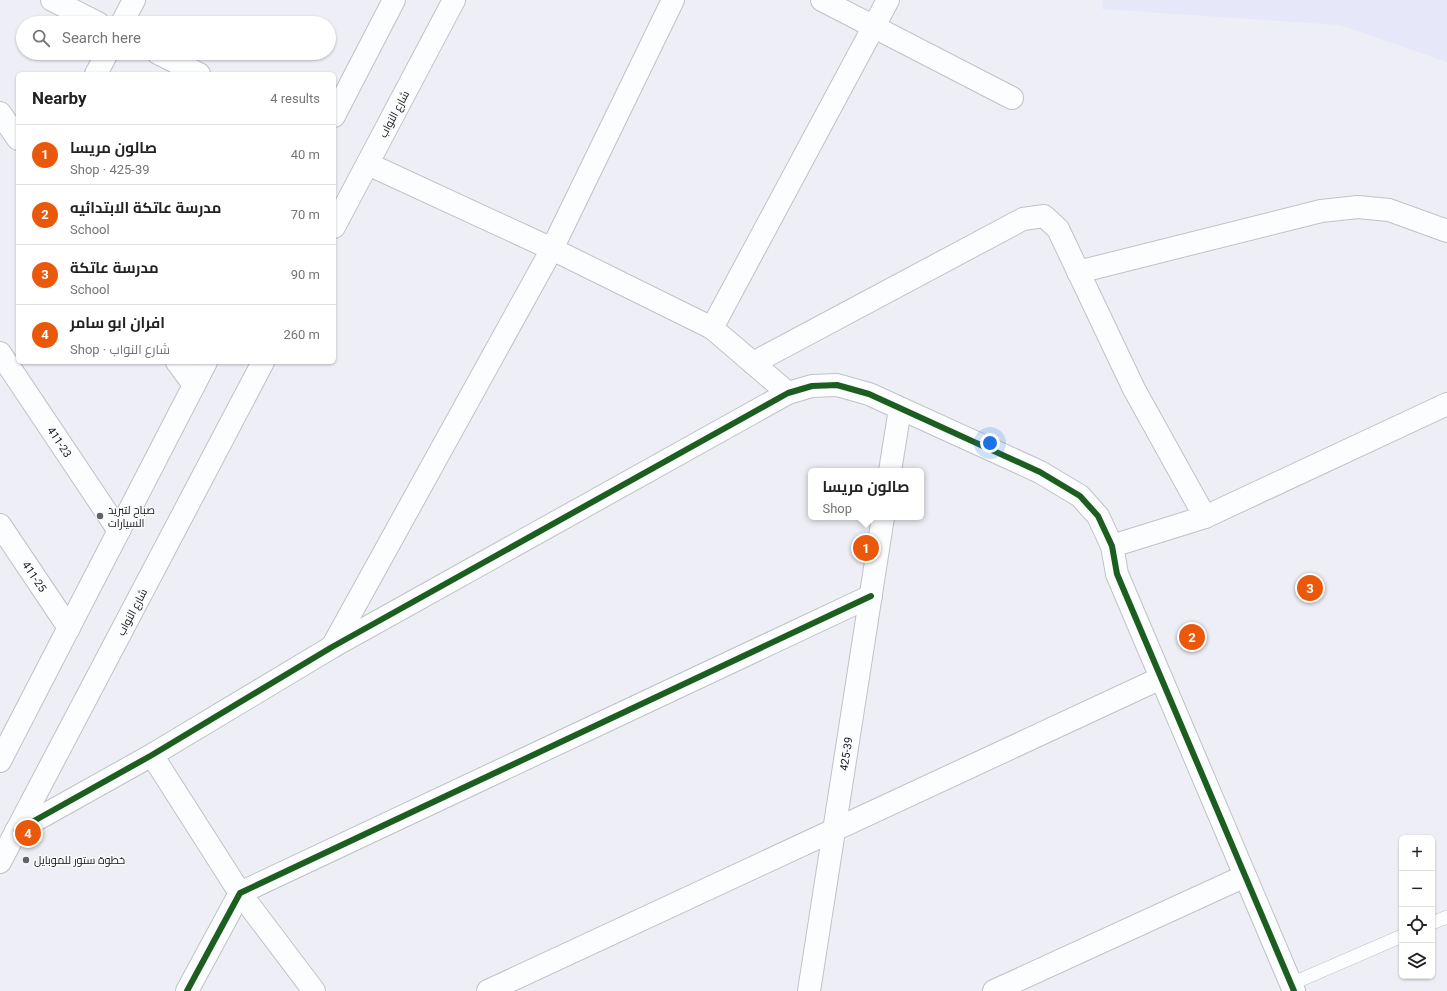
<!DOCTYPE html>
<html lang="en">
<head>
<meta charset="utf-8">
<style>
  :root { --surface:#fff; --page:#f2f2f2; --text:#222; --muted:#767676; --line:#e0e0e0; --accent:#ea580c }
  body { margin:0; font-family:Roboto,Cairo,sans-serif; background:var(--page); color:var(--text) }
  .controls { position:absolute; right:12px; bottom:12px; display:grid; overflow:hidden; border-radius:6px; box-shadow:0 1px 3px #0004 }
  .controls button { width:36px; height:36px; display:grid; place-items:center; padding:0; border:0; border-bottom:1px solid var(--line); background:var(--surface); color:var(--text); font:20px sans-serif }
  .you { position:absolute; left:990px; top:443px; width:14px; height:14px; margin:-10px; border:3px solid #fff; border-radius:50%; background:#1a73e8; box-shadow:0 0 0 6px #1a73e833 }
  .badge { display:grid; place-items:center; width:26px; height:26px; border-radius:50%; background:var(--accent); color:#fff; font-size:13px; font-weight:700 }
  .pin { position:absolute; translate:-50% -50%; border:2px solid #fff; box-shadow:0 1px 4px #0006 }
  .popup { position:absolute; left:808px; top:468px; width:116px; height:52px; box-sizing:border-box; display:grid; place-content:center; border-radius:6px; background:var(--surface); filter:drop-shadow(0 1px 3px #0005); font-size:13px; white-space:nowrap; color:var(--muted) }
  .popup b { font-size:15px; color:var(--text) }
  .popup::after { content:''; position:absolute; left:50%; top:100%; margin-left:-8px; border:8px solid transparent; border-top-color:var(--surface) }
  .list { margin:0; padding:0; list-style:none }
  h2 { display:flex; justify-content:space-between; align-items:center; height:52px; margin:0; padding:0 16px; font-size:17px }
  h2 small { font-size:13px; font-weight:400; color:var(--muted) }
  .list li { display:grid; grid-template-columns:26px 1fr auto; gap:12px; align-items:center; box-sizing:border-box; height:60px; padding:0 16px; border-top:1px solid var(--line) }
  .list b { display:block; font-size:15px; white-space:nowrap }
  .list p { margin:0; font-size:13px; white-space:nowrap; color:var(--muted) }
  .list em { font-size:13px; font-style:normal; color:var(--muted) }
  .icon { flex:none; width:22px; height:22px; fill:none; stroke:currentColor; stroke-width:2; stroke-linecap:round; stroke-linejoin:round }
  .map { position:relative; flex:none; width:1447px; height:991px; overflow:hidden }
  .search { position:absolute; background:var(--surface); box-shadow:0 1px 3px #0004; left:16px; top:16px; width:320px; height:44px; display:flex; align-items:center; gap:10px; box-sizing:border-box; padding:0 14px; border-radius:22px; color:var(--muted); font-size:15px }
  .panel { position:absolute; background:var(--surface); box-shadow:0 1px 3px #0004; left:16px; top:72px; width:320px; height:292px; border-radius:6px }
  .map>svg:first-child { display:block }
</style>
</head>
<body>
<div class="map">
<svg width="1447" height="991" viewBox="0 0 1447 991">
  <rect width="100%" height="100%" fill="#eeeff6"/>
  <path fill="#e6e7f8" d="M1102,0h345v62l-107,-37 -238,-16z"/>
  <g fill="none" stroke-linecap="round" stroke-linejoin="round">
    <g stroke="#c0c0ca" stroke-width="14">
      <g id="service">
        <path d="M1432,923l15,-6"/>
        <path d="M1291,984l111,-48"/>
      </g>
    </g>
    <g stroke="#c0c0ca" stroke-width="24">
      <g id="minor">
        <path d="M52,0l46,23"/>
        <path d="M822,0l190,98"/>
        <path d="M122,23l12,-23"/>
        <path d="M158,53l41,21"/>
        <path d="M96,74l11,-21"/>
        <path d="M0,113l18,26"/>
        <path d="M368,164l184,85 160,79 76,65"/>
        <path d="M1078,272l243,-61 37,-4 31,3 58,21"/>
        <path d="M712,328l176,-328"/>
        <path id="s1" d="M0,353l119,178"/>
        <path d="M177,362l17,23"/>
        <path d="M753,363l270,-144 21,-3 14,13 76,160 71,128"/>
        <path d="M890,471l10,-62"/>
        <path id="s2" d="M0,525l69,103"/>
        <path d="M1112,546l93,-29 242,-113"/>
        <path d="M332,647l220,-398 121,-249"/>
        <path d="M152,755l88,138 74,98"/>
        <path d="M16,831l136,-76 180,-108 456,-254 24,-7 25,-1 32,9 171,78 40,24 18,20 14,30 5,28 177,417"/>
        <path d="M187,991l53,-98 631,-297"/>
        <path d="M488,991l673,-313"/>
        <path id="s3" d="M809,991l74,-474"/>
        <path d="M994,991l251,-115"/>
      </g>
    </g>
    <g stroke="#c0c0ca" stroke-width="24">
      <g id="tertiary">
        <path d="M334,116l60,-116"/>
        <path d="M334,227l120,-227"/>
        <path d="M0,761l206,-399"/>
        <path d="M0,862l263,-500"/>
      </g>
    </g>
    <use href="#service" stroke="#fcfdfe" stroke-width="13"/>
    <use href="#minor" stroke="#fcfdfe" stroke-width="22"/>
    <use href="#tertiary" stroke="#fcfdfe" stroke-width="22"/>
    <g stroke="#fafafa" stroke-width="8">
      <g id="cycleway">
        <path d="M16,831l136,-76 180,-108 456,-254 24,-7 25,-1 32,9 171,78 40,24 18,20 14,30 5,28 177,417"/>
        <path d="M187,991l53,-98 631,-297"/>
      </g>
    </g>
    <use href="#cycleway" stroke="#1b5e20" stroke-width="6"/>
  </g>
  <g fill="#61616c" stroke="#fafafa" stroke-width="1.5">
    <circle cx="100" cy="516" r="4"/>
    <circle cx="26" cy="860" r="4"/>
  </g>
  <g text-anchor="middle" stroke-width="3" stroke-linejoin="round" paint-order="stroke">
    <g font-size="11" fill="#151522" stroke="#fafafa">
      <text transform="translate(394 114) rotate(-62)" y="4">شارع النواب</text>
      <text dy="4" stroke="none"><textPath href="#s1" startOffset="107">411-23</textPath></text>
      <text dy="4" stroke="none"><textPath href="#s2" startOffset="62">411-25</textPath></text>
      <text transform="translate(132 612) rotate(-62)" y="4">شارع النواب</text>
      <text dy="4" stroke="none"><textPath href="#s3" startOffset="240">425-39</textPath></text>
    </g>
    <g font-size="11" fill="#151522" stroke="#fafafa" text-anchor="start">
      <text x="108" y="514">صباح لتبريد<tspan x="108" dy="13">السيارات</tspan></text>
      <text x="34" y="864">خطوة ستور للموبايل</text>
    </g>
  </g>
</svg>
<div class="controls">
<button>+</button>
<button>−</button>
<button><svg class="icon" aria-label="locate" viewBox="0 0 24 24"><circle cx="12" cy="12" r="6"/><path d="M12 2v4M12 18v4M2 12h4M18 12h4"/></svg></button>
<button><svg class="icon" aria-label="layers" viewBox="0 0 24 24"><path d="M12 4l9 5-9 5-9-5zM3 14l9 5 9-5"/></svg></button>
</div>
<div class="you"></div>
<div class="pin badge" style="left:866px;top:548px">1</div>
<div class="popup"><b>صالون مريسا</b>Shop</div>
<div class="pin badge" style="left:1192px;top:637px">2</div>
<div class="pin badge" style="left:1310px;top:588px">3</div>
<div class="pin badge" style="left:28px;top:833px">4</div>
<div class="search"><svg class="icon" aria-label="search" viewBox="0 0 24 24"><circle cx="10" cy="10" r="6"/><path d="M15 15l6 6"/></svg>Search here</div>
<section class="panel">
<h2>Nearby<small>4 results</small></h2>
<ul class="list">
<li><span class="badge">1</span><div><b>صالون مريسا</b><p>Shop · 425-39</p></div><em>40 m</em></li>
<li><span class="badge">2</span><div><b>مدرسة عاتكة الابتدائيه</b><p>School</p></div><em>70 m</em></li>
<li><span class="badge">3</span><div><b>مدرسة عاتكة</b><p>School</p></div><em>90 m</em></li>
<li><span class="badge">4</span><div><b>افران ابو سامر</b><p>Shop · شارع النواب</p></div><em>260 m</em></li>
</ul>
</section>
</div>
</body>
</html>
